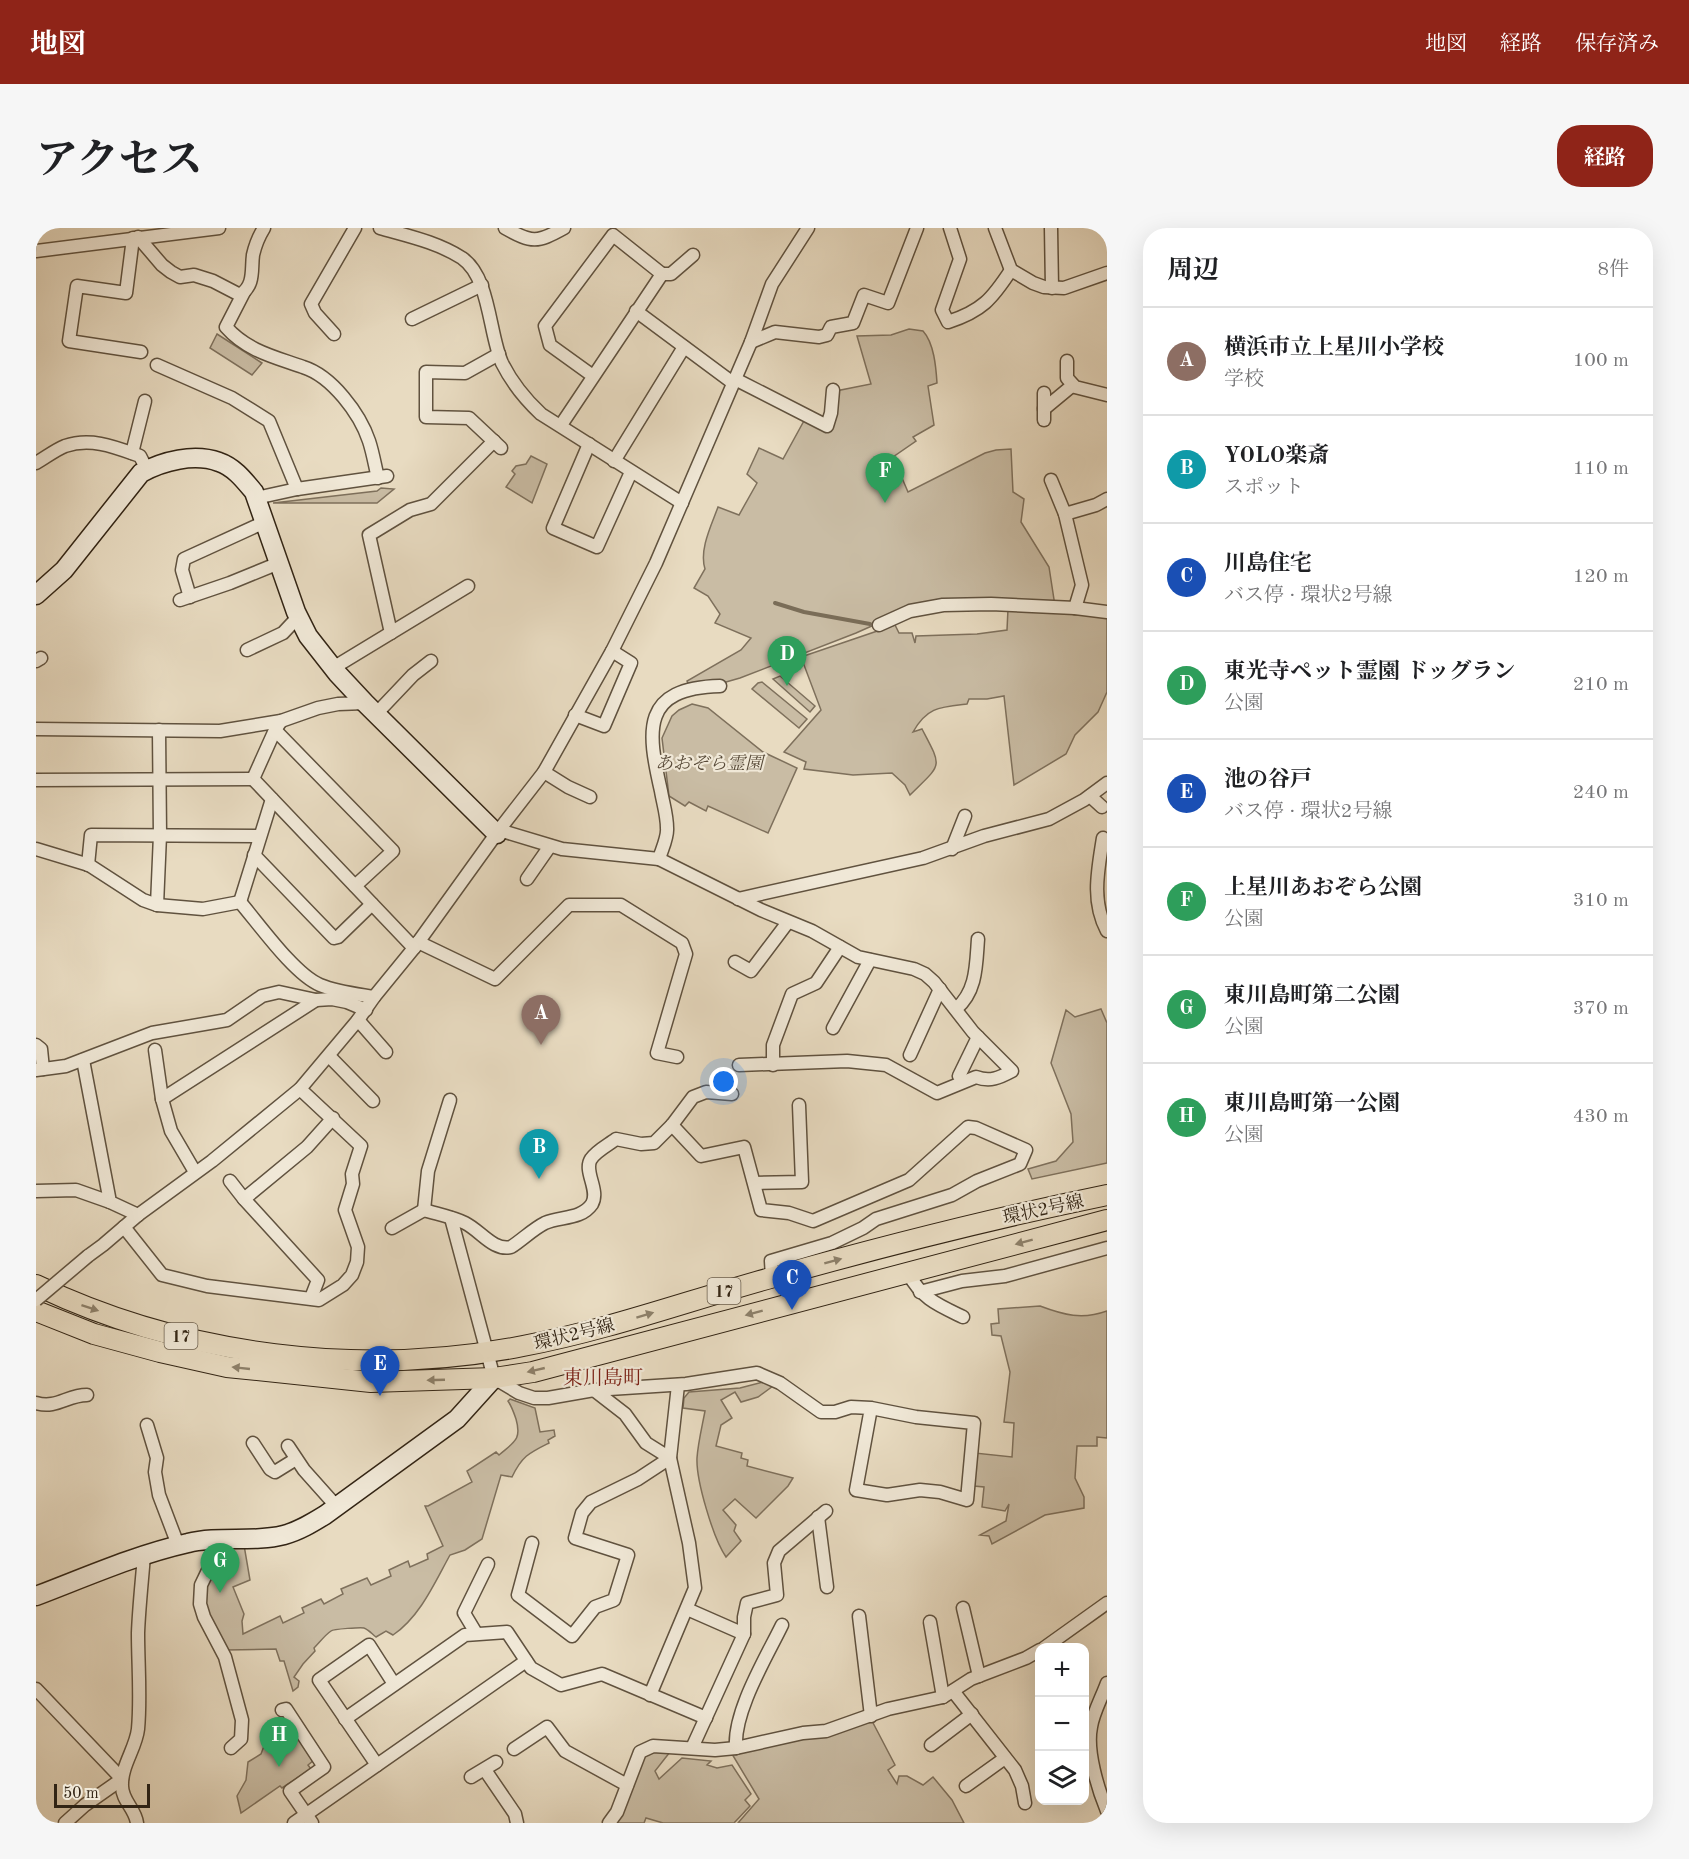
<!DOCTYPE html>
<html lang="ja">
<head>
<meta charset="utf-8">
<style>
  :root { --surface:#fff; --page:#f6f6f6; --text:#202124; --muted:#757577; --line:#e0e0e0; --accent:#8f2418 }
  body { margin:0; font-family:"Old Standard TT","Noto Serif JP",serif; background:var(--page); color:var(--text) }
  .controls { position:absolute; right:18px; bottom:18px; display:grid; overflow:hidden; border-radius:12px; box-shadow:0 6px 24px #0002 }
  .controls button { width:54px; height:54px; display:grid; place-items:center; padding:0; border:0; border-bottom:2px solid var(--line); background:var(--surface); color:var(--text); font:30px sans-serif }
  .scale { position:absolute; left:18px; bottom:15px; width:96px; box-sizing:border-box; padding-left:6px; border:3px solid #322414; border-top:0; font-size:16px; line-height:21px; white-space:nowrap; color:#322414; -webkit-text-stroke:4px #f0e8d7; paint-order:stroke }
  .you { position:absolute; left:688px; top:854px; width:21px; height:21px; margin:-15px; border:4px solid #fff; border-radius:50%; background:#1a73e8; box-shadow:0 0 0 9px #1a73e833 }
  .badge { display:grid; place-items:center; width:39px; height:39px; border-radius:50%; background:var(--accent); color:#fff; font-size:20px; font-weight:700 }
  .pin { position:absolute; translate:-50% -50px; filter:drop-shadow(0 2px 3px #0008) }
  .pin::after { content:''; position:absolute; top:32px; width:21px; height:18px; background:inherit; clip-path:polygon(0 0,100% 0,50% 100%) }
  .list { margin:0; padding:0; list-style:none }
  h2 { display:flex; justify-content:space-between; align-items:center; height:78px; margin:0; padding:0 24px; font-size:26px }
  h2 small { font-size:20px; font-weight:400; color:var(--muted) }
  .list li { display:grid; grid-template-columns:39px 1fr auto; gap:18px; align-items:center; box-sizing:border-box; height:108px; padding:0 24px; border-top:2px solid var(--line) }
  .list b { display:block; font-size:22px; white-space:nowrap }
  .list p { margin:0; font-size:20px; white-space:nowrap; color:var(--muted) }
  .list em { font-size:20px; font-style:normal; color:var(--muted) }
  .icon { flex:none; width:33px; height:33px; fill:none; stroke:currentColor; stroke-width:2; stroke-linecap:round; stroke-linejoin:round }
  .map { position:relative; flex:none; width:1071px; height:1595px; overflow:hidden; border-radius:24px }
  header { display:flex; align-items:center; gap:36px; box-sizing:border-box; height:84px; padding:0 30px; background:var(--accent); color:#fff }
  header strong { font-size:28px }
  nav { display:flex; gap:33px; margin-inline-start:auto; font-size:21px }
  .intro { display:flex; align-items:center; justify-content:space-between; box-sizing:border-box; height:144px; padding:0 36px }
  h1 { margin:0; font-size:42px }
  .button { padding:15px 27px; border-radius:24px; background:var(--accent); color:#fff; font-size:21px; font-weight:700 }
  main { display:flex; gap:36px; padding:0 36px }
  aside { flex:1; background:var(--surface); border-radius:24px; box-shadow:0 6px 24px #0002 }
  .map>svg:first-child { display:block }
</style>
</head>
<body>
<header>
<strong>地図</strong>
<nav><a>地図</a><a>経路</a><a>保存済み</a></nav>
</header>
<div class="intro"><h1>アクセス</h1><a class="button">経路</a></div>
<main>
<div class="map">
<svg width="1071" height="1595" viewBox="0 0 1071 1595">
  <rect width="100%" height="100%" fill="#e8dbc1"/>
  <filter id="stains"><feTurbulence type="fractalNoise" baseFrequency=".00333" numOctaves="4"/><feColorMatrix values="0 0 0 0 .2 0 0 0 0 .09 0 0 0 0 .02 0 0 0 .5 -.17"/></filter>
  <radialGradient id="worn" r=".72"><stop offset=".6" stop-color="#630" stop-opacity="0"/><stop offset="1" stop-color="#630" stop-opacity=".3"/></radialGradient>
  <g fill="#c9bca4" stroke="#7e705c" stroke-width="1.5">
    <path d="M873,101l14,2c11,12 13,36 14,52l-9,3 6,39 -21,12 3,4 -23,16 15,35 77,-39 11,-3 15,-1 2,43 11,7 -3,23 28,45 6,39 -145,3 -54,24 -116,45 -21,6 -30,1 -2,-4 54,-31 10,-12 -36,-15 5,-9 -12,-18 -14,-8 11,-19c-6,-19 6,-43 13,-62l21,8 18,-32 -10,-9 12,-26 24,11 22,-40 23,12 8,-40 35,-7 -14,-48 34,-1z"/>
    <path d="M181,106l45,29 -10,12 -42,-27z"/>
    <path d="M495,228l16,8 -15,39 -26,-16 9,-13 -3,-3 4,-5 10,-2z"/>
    <path d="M345,260l13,1 -17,14h-104l104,-12z"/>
    <path d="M972,381l99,8v75l-9,20 -23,23 -9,19 -52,31 -10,-89 -17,3h-18l-2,5c-27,3 -40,3 -54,28l9,-3c21,40 20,34 -12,66l-5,-10 -13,-12 -39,2 -49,-6 2,-7 -22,-10 37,-42 -20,-53 94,-32 4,8h13l3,10 1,-7 61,-2 30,-4z"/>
    <path d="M744,448l35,30 -5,6 -37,-33z"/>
    <path d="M726,454l45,37 -8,9 -47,-39 6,-6z"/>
    <path d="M656,476l16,4 55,44 34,16 -29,65 -60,-27 -2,5 -17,-9 -4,4 -16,-10 -7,-58 10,-22 7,-6z"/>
    <path d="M1065,781l6,14v140l-75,16 -4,-10 28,-8 17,-19 -2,-28 -20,-51 15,-53 9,7z"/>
    <path d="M1004,1078c24,9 42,14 67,5v127l-10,-1v9h-20l-2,32 9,19v11l-39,7 -53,29 -3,-8 -9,-1 26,-14 3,-17 -4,7 -23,-4 2,-20 -10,-1 1,-33 37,4 2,-34 -10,-1 6,-50 -9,-36 -9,-1 -1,-11 8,-1 -1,-14z"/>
    <path d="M727,1154l10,4 -15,11 -17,5 -6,-10 -14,8 11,18 -11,7 -5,21 26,7 -1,5 7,2 -1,6 46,12 -5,8 -32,32 -21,-19 -12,11 13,15 -2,6 7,10 -15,16c-13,-19 -30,-77 -29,-99 1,-15 5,-31 8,-47l-22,-3 1,-10 5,-6 51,-4z"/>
    <path d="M474,1171l25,9 5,24 14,-2 1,6 -7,4 1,3c-20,10 -27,13 -37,34l-11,-2 -19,64 -17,11 -15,5c-15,27 -30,62 -57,80l-7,-4 -10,6c-4,-3 -7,-7 -12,-9 -2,-1 -31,1 -33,3 -6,4 -12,12 -17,17l1,3 -12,13 -9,13 5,4 -1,6 -5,4 -9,-30h-4l-4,-12 -50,1 -21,-39v-27l15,-39h24l6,35 -17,7 11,27 -2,7 1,13 37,-18 3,7 21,-10 -2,-5 19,-9 3,5 19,-10 -2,-5 26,-11 4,7 20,-9 -2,-6 19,-9 2,6 18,-8 -1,-5 16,-8 -18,-40h3l44,-24 -5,-11 29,-19 3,3c15,-13 23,-15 17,-36 -2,-6 -4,-12 -8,-18z"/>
    <path d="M835,1491l24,46 -7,5 9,14 2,-8h8l16,9 10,-8 19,23 12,23h-226l21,-24 -27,-45z"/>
    <path d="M252,1494l26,38 -6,5 3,4 -29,19 -2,-2 -39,27 -4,-17 9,-16 2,-18 13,-8 6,-16z"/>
    <path d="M618,1524h16l-15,19 4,8 23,-21 29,3 -4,4 10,3 15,-3 19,29 -6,6 5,6 -16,17h-71l-17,-5 -2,5h-28l26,-68z"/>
  </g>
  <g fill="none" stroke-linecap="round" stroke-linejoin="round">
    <path stroke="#7a6d58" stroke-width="4" d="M739,375l29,9 66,12"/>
    <g stroke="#60523f" stroke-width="15">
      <g id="street">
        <path d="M344,0c28,8 57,14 82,30 28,19 27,76 40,105 10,20 23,36 39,51l141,89"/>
        <path d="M469,0c27,15 32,15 59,0"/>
        <path d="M914,0l10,31 -18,51 6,12c34,-11 44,-23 63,-52"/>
        <path d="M959,0l16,42 22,13 11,4 20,1 43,-15"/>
        <path d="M1015,0l1,60"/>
        <path d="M102,9l24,28 9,7 9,5 14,-2 19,6 27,14c15,-10 11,-25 13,-40 2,-9 6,-19 11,-27"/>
        <path d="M97,10l-7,55 -49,-7 -8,55 72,11"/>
        <path d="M0,23l183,-23"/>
        <path d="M626,46h9l22,-19"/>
        <path d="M208,64l-18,35c21,24 49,30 77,40 29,9 57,47 66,74 4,12 6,25 9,37"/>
        <path d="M600,83l97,72"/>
        <path d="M376,91l70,-34"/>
        <path d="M298,106l-19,-21 -4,-9 44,-76"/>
        <path d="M715,114l24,-10 44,5 8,-2 4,-8 22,-4 11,-28 24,8 29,-75"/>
        <path d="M463,126l-34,19 -39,-1v45l43,1 32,30"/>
        <path d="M1031,133v17l8,9 32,8"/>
        <path d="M121,137l75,33 37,23 28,68"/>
        <path d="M699,151l92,47 4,-13 2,-23"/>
        <path d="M1008,165v27"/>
        <path d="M1008,181l29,-24"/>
        <path d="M525,197l101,-151 -49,-39 -68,91 5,19 43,31"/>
        <path d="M553,216l-36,84 44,19 34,-75"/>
        <path d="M96,225l13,-52"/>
        <path d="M578,233l70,-114"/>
        <path d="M0,235c9,-5 19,-13 29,-17 26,-9 50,1 75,10l7,14"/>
        <path d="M1015,252l14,34 31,-9 11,-6"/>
        <path d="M220,270l41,-9 90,-13"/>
        <path d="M1029,286l17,71 -7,23"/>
        <path d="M154,369l-8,-27 2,-11 81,-37"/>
        <path d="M144,372l50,-17 49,-20"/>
        <path d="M843,397l31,-14 33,-6 48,-1 84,4 32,4"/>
        <path d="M355,405l-22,-98 41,-25 21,-6 63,-63"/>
        <path d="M211,422l36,-17 15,-16"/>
        <path d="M0,433l5,-3"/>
        <path d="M297,440l135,-82"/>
        <path d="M340,486l37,-39 18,-14"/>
        <path d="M539,487l29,11 27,-63 -19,-12"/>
        <path d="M245,493l-6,9 -22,49 161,169"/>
        <path d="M0,501l184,2 61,-10 37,-13 20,-4 27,-1"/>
        <path d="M239,502l118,121 -38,35"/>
        <path d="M508,544l24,15 22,10"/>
        <path d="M0,552l217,-1"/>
        <path d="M1054,568l12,11"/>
        <path d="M463,602l63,19 97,10c3,-10 9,-22 8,-31 0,-13 -4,-25 -6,-37 -14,-61 -20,-103 59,-105"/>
        <path d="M1067,610c-5,32 -12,63 4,93"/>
        <path d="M0,621l53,16 54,35 14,5 46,4 37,-7c19,22 54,72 80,83 17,7 36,9 54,12"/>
        <path d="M916,621l13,-33"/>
        <path d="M218,627l80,83 4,-1 34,-33"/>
        <path d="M623,631l102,51 51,21 46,26 56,12 11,5 9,8 39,50 39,39c-13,7 -22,11 -36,6l-39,16 -51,-28 -39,-4 -108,4"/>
        <path d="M52,637l3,-30 169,1"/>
        <path d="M491,651l23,-33"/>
        <path d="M702,671l185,-41 61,-22 65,-17 35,-19 23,-17"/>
        <path d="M204,674l32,-103"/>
        <path d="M121,677l3,-70 -1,-105"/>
        <path d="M382,714l77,37 74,-74h52l61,38 4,11 -29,99 20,4"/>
        <path d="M699,734l16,9 37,-49"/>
        <path d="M920,781c21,-18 20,-44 22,-70"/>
        <path d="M322,792l28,32"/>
        <path d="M797,800l37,-68"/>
        <path d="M0,817l5,4 2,20"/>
        <path d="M119,822l7,49 9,32 24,41"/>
        <path d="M874,827l30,-66"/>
        <path d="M293,828l44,45"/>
        <path d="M47,832l27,142 28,13"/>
        <path d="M737,837v-20l19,-51 24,-11 24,-36"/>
        <path d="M0,842l30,-4 86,-33 75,-13 35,-24 17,-4 37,8 16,-1 15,3 19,8"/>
        <path d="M923,848l19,-39"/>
        <path d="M126,871l154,-99"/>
        <path d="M636,897l29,31 43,-9 17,63 28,3 24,8 96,-41 59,-53 8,1 50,22 -6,14 -43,17 -25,14 -76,24 -13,9 -31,15 -61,18 1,16"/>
        <path d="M194,953l14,18 63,-52 26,-29"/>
        <path d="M719,955l47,-1 -3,-77"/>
        <path d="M0,963l40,-1 34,12"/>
        <path d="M208,971l74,81 -7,18"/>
        <path d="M388,982l4,-39 22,-71"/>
        <path d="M415,990l43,160 25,15 15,5h14l46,-8 92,-6 71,-11 23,10 41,29h14l16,-5 20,1 45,9 58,6 -7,77 -27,-8 -20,-2 -33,5 -31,-5 15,-82"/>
        <path d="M88,999l38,48 45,11 112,14 24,-15 9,-10 5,-13 1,-15 -13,-37 8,-26 -1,-10 9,-28 -61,-57"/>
        <path d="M356,1000l32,-18c13,4 29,7 41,13 16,8 28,28 46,24 11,-7 22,-18 34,-24 15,-7 36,-3 47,-19 8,-14 -9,-33 -1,-45 5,-8 17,-14 25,-20l25,5 13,-1 18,-18 21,-28 13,-5 26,2"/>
        <path d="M52,1028l15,-11 35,-30 74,-54 88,-72 58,-69 16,-23 40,-49 85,-118 45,-58 68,-121 44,-88 95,-221 21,-58 36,-56"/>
        <path d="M872,1045c14,26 30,32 55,44"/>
        <path d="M884,1064l42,-11 43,-5 102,-28"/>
        <path d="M558,1162l31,24 21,29 24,15 19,85 6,45 -45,107"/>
        <path d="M0,1175c21,6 31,-8 51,-8"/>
        <path d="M111,1197l10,33 -2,14 4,23 19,50"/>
        <path d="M217,1215l17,26 5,3 21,-13"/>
        <path d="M252,1218l16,24 33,37"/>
        <path d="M782,1289l9,70"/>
        <path d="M181,1310l-3,20 -13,27 -1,19 4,13 21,40 17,63 -1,19 -10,9"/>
        <path d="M496,1315l-14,52 54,41 23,-29 19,-7 14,-45 -53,-17 7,-25 9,-11 47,-23 32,-21 8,-73"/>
        <path d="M927,1380l16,68"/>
        <path d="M651,1381l57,25"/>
        <path d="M823,1388l12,100"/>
        <path d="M894,1394l13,75"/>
        <path d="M440,1405l-12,-20 24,-49"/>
        <path d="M1008,1420l63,-45"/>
        <path d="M1071,1455c-5,14 -14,30 -16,44 -5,24 7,62 16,84"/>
        <path d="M0,1461l86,90 -37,26 -20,18"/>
        <path d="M917,1463l62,79 7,16 3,17"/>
        <path d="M246,1482l4,-1 38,58 -34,24 22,32"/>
        <path d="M309,1491l120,-84 42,-3 24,36 30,17 41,-11 104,44"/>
        <path d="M895,1517l41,-31"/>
        <path d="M656,1520l52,-114v-17l3,-14 30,-8 -3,-32 5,-12 47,-40"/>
        <path d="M700,1520c-3,-36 30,-90 46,-123"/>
        <path d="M478,1521l33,-22 18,24 62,34"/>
        <path d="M341,1537l-58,-85 50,-35 25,39"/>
        <path d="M449,1542l30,44 2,9"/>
        <path d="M435,1549l25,-15"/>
        <path d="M930,1558l39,-28"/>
        <path d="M101,1595c-2,-15 -15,-22 -15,-37 -1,-20 14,-38 16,-57 3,-32 0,-64 0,-96 1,-26 4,-52 6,-78"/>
        <path d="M258,1595l232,-162"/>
        <path d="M573,1595l8,-11 23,-60 13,-6 62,4 21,-2 67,-15 23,-2 62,-22 55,-12 28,-18 55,-21 14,-8"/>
      </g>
    </g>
    <g stroke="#322414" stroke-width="21">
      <g id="secondary">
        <path d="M0,367l28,-25 77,-97c22,-12 53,-20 78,-11 15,5 25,18 35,30l42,120 12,24 29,37 28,30 132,131"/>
        <path d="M0,1368c50,-19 99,-41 152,-53 31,-8 65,0 96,-8 15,-4 28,-12 41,-20l132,-96 37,-41"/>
      </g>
    </g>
    <g stroke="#322414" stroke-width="22">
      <g id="primary">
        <path d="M0,1057c148,71 326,93 487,61 85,-16 167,-46 251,-69 110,-31 221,-59 333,-82"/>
        <path d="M0,1083l58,23 66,18 67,15 144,15 123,-4 39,-6 574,-152"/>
      </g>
    </g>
    <use href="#street" stroke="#f0e8d7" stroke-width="12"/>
    <use href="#secondary" stroke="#f0e8d7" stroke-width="18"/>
    <use href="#primary" stroke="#e8dbc1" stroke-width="20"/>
    <g stroke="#60523f" stroke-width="15" stroke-linecap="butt">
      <path id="street-bridge" d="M0,1072l52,-44"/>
    </g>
    <use href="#street-bridge" stroke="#f0e8d7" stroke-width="12"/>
  </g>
  <defs><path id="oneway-solid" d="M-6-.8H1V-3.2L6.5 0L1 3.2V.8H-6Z" transform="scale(1.5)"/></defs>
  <g fill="#8d806a">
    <use href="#oneway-solid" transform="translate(988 1014) rotate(165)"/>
    <use href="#oneway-solid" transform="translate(797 1033) rotate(-15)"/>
    <use href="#oneway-solid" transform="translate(54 1080) rotate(18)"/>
    <use href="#oneway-solid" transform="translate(718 1085) rotate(165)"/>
    <use href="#oneway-solid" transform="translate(609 1087) rotate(-17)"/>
    <use href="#oneway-solid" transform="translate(205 1140) rotate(-174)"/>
    <use href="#oneway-solid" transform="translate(500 1142) rotate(167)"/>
    <use href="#oneway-solid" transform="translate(400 1152) rotate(178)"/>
  </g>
  <g text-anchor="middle" stroke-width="4.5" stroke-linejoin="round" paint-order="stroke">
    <g fill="#f0e8d7" stroke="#6b5f4e" stroke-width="1.5">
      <rect x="671.5" y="1050" width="33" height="26" rx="4.5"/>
      <rect x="128.5" y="1095" width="33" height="26" rx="4.5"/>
    </g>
    <g font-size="16" font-weight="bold" fill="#322414">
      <text x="688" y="1069">17</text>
      <text x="145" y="1114">17</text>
    </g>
    <g font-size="18" font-style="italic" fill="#584a38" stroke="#f0e8d7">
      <text x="673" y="541">あおぞら霊園</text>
    </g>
    <g font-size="18" fill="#322414" stroke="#f0e8d7">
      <text transform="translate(1007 981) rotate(-12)" y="6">環状2号線</text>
      <text transform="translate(538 1106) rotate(-14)" y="6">環状2号線</text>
    </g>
    <g font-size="20" fill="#7a1f14" stroke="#f0e8d7">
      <text x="567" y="1156">東川島町</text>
    </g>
  </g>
  <rect width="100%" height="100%" filter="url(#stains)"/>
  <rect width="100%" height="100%" fill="url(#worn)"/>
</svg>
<div class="controls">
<button>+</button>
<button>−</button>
<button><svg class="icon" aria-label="layers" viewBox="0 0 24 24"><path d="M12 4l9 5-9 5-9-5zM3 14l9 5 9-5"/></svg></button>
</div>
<div class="scale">50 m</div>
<div class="you"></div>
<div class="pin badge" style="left:505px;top:817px;background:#8d6e63">A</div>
<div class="pin badge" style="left:503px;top:951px;background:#0f9aa8">B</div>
<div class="pin badge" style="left:756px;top:1082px;background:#1a4fb4">C</div>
<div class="pin badge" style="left:751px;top:458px;background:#2e9e5b">D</div>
<div class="pin badge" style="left:344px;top:1168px;background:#1a4fb4">E</div>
<div class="pin badge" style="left:849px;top:275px;background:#2e9e5b">F</div>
<div class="pin badge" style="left:184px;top:1365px;background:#2e9e5b">G</div>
<div class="pin badge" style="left:243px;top:1539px;background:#2e9e5b">H</div>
</div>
<aside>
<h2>周辺<small>8件</small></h2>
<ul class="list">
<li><span class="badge" style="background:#8d6e63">A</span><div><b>横浜市立上星川小学校</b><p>学校</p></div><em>100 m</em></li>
<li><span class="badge" style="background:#0f9aa8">B</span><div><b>YOLO楽斎</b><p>スポット</p></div><em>110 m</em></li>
<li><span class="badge" style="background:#1a4fb4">C</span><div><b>川島住宅</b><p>バス停 · 環状2号線</p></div><em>120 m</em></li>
<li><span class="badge" style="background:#2e9e5b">D</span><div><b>東光寺ペット霊園 ドッグラン</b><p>公園</p></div><em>210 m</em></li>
<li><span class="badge" style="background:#1a4fb4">E</span><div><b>池の谷戸</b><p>バス停 · 環状2号線</p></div><em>240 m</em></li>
<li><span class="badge" style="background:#2e9e5b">F</span><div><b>上星川あおぞら公園</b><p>公園</p></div><em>310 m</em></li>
<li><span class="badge" style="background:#2e9e5b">G</span><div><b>東川島町第二公園</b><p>公園</p></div><em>370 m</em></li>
<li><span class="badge" style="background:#2e9e5b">H</span><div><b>東川島町第一公園</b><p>公園</p></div><em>430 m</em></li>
</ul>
</aside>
</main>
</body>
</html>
